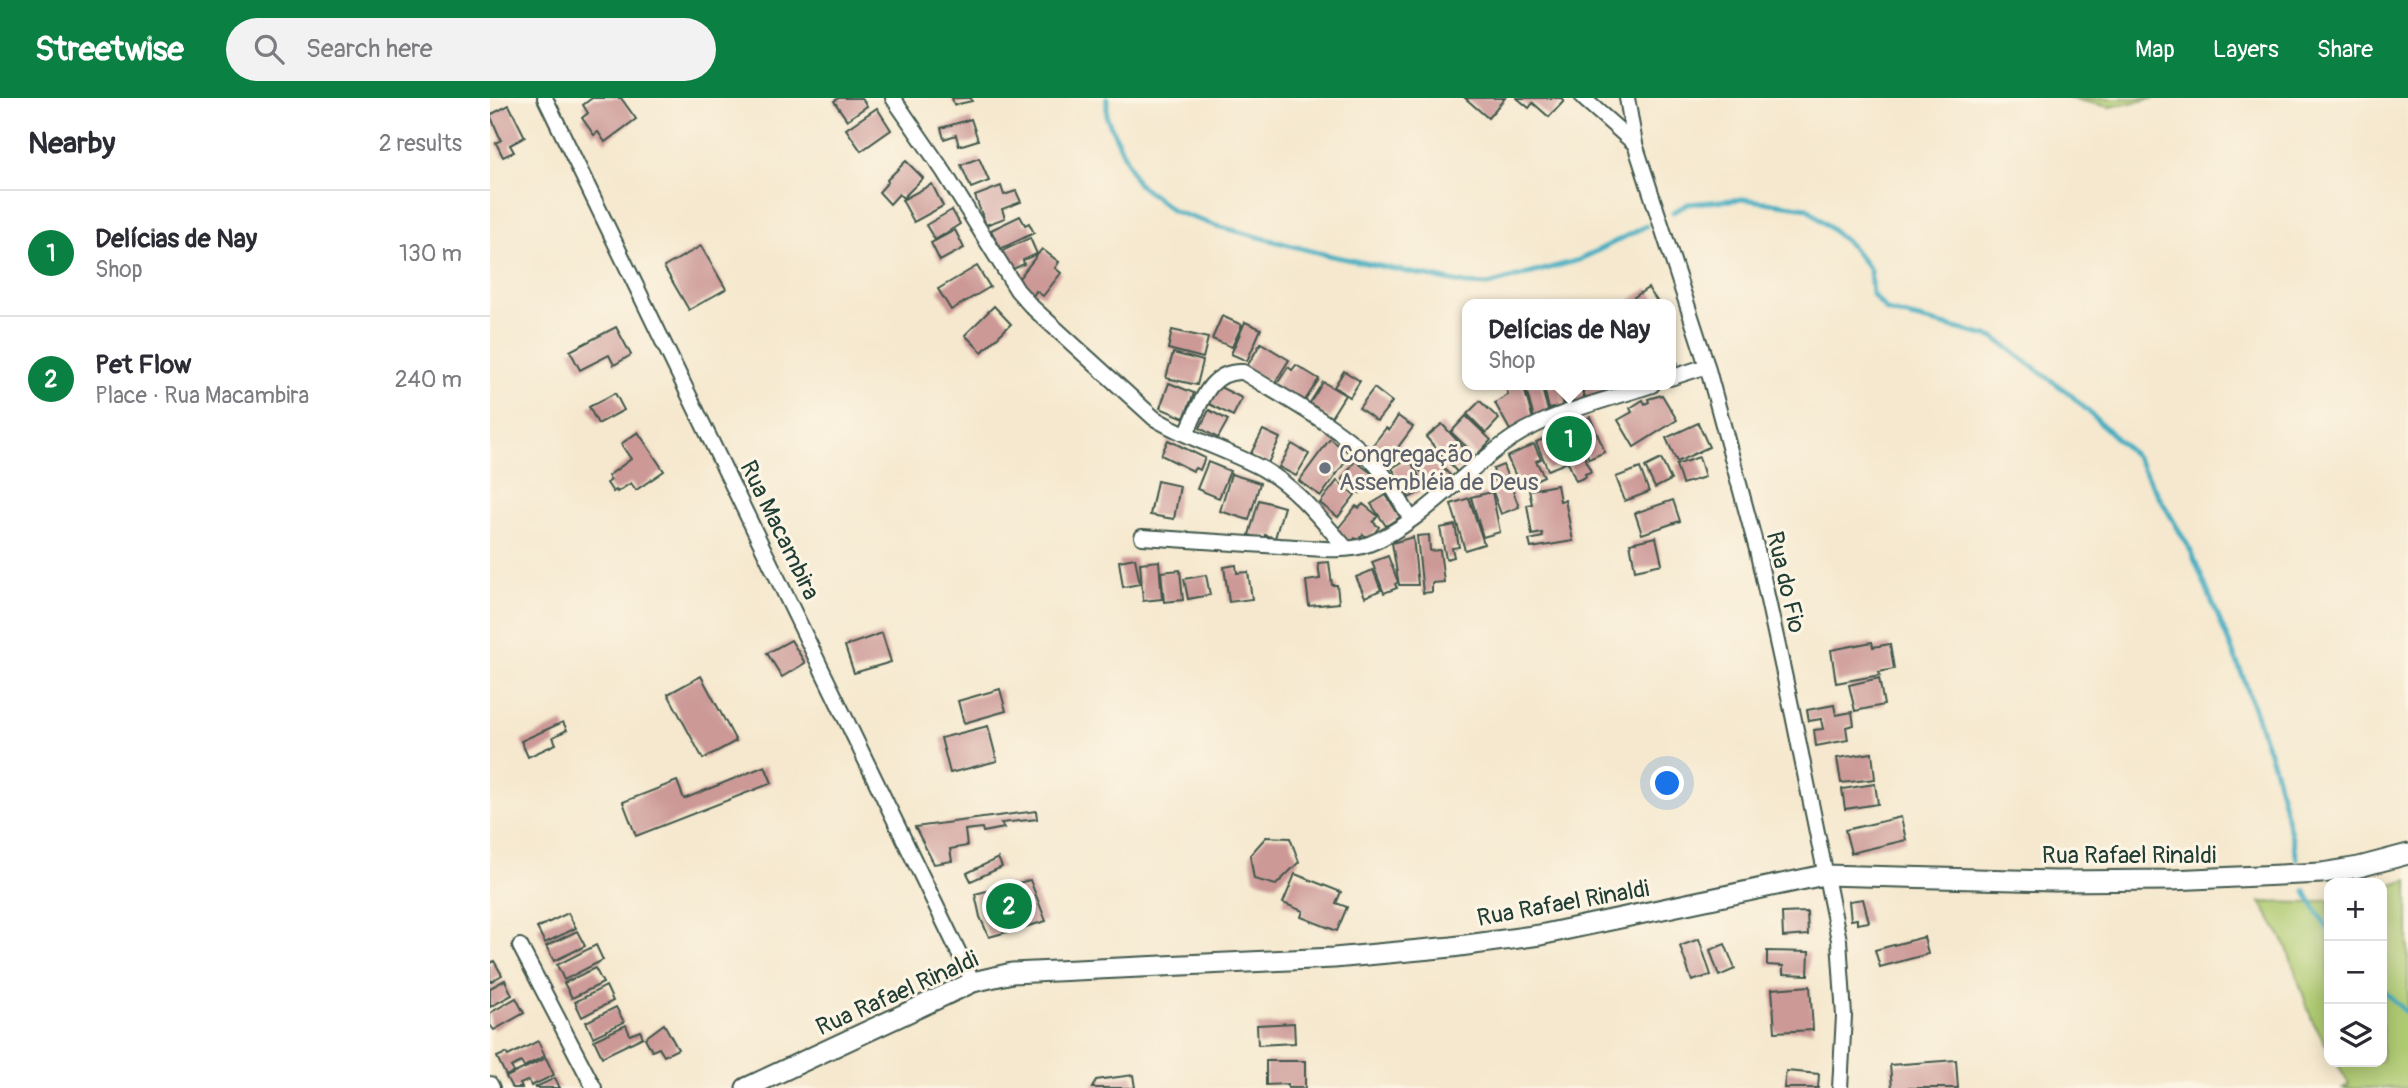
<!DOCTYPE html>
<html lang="en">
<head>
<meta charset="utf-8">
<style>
  :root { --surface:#fff; --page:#f2f2f3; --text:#2b2b33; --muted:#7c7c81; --line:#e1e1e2; --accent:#0b8043 }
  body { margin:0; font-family:Pangolin,sans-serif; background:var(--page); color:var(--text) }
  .controls { position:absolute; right:21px; bottom:21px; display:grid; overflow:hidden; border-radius:14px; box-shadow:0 4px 18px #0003 }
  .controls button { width:63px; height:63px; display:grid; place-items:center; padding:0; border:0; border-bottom:2px solid var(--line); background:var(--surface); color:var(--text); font:35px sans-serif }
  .you { position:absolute; left:1178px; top:686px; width:24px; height:24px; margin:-18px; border:5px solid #fff; border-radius:50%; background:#1a73e8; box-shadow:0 0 0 10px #1a73e833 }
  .badge { display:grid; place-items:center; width:46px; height:46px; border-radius:50%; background:var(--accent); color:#fff; font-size:23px; font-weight:700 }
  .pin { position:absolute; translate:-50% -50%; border:4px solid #fff; box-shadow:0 2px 7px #0006 }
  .popup { position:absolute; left:972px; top:201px; width:214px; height:91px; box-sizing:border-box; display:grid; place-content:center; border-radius:14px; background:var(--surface); filter:drop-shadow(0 2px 5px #0005); font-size:23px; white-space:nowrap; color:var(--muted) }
  .popup b { font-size:26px; color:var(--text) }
  .popup::after { content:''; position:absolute; left:50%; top:100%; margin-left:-14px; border:14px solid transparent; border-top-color:var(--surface) }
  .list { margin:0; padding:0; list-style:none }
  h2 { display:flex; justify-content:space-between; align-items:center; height:91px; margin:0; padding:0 28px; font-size:30px }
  h2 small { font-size:23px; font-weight:400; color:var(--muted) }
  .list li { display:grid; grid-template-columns:46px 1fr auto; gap:21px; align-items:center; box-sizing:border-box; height:126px; padding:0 28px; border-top:2px solid var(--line) }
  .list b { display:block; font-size:26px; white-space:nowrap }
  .list p { margin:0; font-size:23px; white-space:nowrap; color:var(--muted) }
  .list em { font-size:23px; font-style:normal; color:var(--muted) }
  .icon { flex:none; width:38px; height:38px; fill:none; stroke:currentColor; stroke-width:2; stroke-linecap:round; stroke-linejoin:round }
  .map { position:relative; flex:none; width:1918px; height:990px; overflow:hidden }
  header { display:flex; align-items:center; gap:42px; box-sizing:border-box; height:98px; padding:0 35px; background:var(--accent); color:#fff }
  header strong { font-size:33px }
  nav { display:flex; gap:38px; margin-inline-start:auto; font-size:24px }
  .search { width:490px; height:63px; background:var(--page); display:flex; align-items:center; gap:18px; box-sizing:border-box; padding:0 24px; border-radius:38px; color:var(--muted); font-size:26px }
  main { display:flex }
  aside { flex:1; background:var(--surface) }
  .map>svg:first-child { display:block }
</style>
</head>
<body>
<header>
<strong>Streetwise</strong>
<div class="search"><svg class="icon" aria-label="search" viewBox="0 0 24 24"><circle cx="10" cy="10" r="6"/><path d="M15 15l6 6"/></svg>Search here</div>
<nav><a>Map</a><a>Layers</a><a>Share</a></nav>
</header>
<main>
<aside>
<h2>Nearby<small>2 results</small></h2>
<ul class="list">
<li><span class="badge">1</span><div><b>Delícias de Nay</b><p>Shop</p></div><em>130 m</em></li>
<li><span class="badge">2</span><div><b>Pet Flow</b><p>Place · Rua Macambira</p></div><em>240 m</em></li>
</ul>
</aside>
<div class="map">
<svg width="1918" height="990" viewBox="0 0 1918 990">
  <rect width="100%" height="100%" fill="#fcf5e5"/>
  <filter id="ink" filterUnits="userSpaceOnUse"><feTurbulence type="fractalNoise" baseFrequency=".0143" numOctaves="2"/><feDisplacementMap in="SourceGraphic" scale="14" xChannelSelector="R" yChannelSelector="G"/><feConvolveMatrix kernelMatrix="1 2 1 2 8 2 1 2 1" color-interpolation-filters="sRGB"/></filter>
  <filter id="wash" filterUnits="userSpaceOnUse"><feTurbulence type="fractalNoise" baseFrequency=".00686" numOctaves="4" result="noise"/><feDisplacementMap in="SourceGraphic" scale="28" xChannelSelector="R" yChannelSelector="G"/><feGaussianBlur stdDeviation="1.57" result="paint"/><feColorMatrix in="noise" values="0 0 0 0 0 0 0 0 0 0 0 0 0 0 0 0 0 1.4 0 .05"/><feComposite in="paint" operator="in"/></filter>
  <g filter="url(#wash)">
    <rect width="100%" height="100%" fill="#f5e8ce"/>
    <g fill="#afcb72" stroke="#678453" stroke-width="2">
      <path d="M1578,0h88l-46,9z"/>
      <path d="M1918,782v208h-65l6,-4 -13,-22h46v-174z"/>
      <path d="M1839,801v151l-17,-30 -26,-75 -26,-43 48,1z"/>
    </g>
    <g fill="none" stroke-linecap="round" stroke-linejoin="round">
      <g stroke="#42adc1" stroke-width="5">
        <path d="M617,0v20l30,65 36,28 44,15 110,29 139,29 22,1 91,-25 67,-34"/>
        <path d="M1183,114l15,-8 55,-5 64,9 44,38 19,24 2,24 15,17 108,27 76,57 65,62 55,94 53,128 31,91 22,88"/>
        <path d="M1815,793l24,40"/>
        <path d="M1892,891l26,25"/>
      </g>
    </g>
    <g id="blocks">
      <g fill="#cc9997">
        <path d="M102,0h29l15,21 -31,23 -7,-10 -4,3 -12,-17 6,-5 -5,-8z"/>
        <path d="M349,0h23l5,8 -20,14 -13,-19z"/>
        <path d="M462,0h19l1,3 -18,4z"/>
        <path d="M975,0h40l-17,20z"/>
        <path d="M1027,0h44l3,3 -15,16 -16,-14 -4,5z"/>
        <path d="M19,7l16,32 -15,8 4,7 -11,5 -7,-14 5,-3 -11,-25z"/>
        <path d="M387,10l14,22 -30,21 -15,-22z"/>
        <path d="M481,21l7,21 -19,6 -3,-11 -12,4 -3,-11z"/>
        <path d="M489,60l10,23 -18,7 -10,-23z"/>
        <path d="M416,63l17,17 -20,20 -4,-4 -9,10 -11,-12 9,-10 -1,-2z"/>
        <path d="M442,86l11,22 -29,16 -12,-22z"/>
        <path d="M511,88l3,9 12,-4 5,11 -19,7 3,9 -19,7 -11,-29z"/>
        <path d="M462,112l8,14 -25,16 -9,-15z"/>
        <path d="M530,118l5,9 4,-2 5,10 -34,16 -9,-19z"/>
        <path d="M465,132l9,18 -24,13 -9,-18z"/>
        <path d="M540,140l7,16 -14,6 1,4 -13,6 -9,-19z"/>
        <path d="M211,148l25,43 -37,21 -25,-43z"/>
        <path d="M552,151l17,13 -4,6 6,5 -18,23 -7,-5 -3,5 -17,-14z"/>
        <path d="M487,168l13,21 -39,23 -13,-21z"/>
        <path d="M1158,190l11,16h-26l-3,-4z"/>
        <path d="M504,208l17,18 -29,28 -17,-17z"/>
        <path d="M732,218l20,9 -10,22 -20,-8z"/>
        <path d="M755,224l16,7 -14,32 -16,-7z"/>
        <path d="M126,229l15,28 -17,10 -5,-10 -29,15 -10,-19z"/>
        <path d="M682,232l36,8 -5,20 -35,-9z"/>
        <path d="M771,245l28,17 -15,24 -28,-16z"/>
        <path d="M1180,251l8,15 -8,4z"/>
        <path d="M683,255l30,8 -6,24 -31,-7z"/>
        <path d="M806,267l23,14 -17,26 -27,-18 13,-20 4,3z"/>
        <path d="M854,273l16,10 -10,16 -16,-10z"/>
        <path d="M833,284l22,13 -15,24 -22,-13z"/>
        <path d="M679,285l25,10 -10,25 -24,-10z"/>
        <path d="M726,287l26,13 -9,18 -26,-13z"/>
        <path d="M1016,287h17l11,38 -23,9 -16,-29 13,-8z"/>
        <path d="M1035,287h16l9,33 -15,4z"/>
        <path d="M1069,287h21l5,15 -20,6 -5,-17 3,17 -14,3 -5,-21z"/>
        <path d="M1091,287h27l3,8 -24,9z"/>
        <path d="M884,290l18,14 -15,19 -18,-13z"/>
        <path d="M125,295l9,17 -26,14 -9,-17z"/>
        <path d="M1172,297l15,25 -43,27 -16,-27 14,-8 -2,-4 13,-8 2,4 4,-2 -1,-3z"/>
        <path d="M990,303l19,18 -13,14 -19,-19z"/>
        <path d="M719,312l19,10 -10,18 -18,-10z"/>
        <path d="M908,318l15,11 -26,35 -14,-11 2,-3 -3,-2 14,-18 3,2z"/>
        <path d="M976,318l25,24 -15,16 -25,-24z"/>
        <path d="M1100,319l15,35 -16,7 -15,-35z"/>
        <path d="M1208,325l11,24 -32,15 -11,-24z"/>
        <path d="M952,326l31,34 -16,14 -31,-35z"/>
        <path d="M1083,329l18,45 -6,2 1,3 -10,4 -8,-19 -20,8 -12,-28z"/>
        <path d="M773,332l17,8 -12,25 -18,-8z"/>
        <path d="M148,334l26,39 -28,19 -5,-7 -14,9 -1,-2 -3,2 -6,-9 4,-3 -3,-4 23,-17 -10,-15z"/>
        <path d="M840,341l21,15 -30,42 -22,-15z"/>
        <path d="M678,342l37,18 -5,12 -5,-2 -2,3 -32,-16z"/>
        <path d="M802,346l17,10 -13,22 -17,-9z"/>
        <path d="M1044,346l7,15 -5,2 8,15 -23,11 -14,-30z"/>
        <path d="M941,350l13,13 -4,4 12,12 -13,13 -25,-25z"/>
        <path d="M1209,359l6,20 -23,7 -6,-19z"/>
        <path d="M919,360l17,31 -17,9 -17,-30z"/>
        <path d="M1171,361l10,21 -16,8 -10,-21z"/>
        <path d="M865,363l19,14 -14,18 -18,-14z"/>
        <path d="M718,364l22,9 -11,27 -22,-9z"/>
        <path d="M1013,367l16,42 -18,7 -12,-33 7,-2 -3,-10z"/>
        <path d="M1150,370l9,24 -24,9 -9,-24z"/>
        <path d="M741,376l29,9 -11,37 -29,-9z"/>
        <path d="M667,383l23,5 -6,33 -24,-4z"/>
        <path d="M847,383l18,14 -17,22 -18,-14z"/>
        <path d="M1067,387l3,16 5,-1 8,41 -42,7 -2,-8 14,-3 -1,-4 -10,2 -5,-30 5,-1 -3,-14z"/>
        <path d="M1002,394l8,40 -17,5 -12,-40z"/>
        <path d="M896,397l14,22 -14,9 -15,-22z"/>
        <path d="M979,400l15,46 -19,6 -14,-46z"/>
        <path d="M769,402l25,7 -9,31 -10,-3 -1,4 -15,-4z"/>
        <path d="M1183,402l7,21 -38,13 -7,-21z"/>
        <path d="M873,406l15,12 -5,6 6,5 -9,12 -7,-5 -5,6 -3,-2 -4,5 -15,-12 20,-25 3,2z"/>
        <path d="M965,427l4,22 -7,1 2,9 -8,2 -6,-31z"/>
        <path d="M939,437l1,16 10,-1 4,32 -12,1v9l-9,1 -6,-57z"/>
        <path d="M923,439l5,48h-19l-7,-42z"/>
        <path d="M1166,439l6,27 -27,6 -5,-27z"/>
        <path d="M898,458l10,26 -3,2 2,4 -13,5 -12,-31z"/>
        <path d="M645,460l5,26 -17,3 -4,-26z"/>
        <path d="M669,463l3,38 -19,2 -3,-38z"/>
        <path d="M839,464l3,23h5l2,18 -30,3 -3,-25 14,-2 -2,-16z"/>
        <path d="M746,467l1,8 11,-1 4,27 -23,3 -5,-35z"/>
        <path d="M690,472l3,30 -19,2 -3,-30z"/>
        <path d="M883,472l8,20 -16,7 -9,-20z"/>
        <path d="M716,477l4,20 -22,4 -4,-20z"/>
        <path d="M392,535l9,29 -37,11 -9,-27z"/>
        <path d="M301,542l14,23 -23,14 -15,-24z"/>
        <path d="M1382,544l1,5 17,-3 4,25 -15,3 1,3 -44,8 -5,-33z"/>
        <path d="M211,578l35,65 -33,18 -35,-65z"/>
        <path d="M1389,580l5,27 -29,6 -6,-26z"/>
        <path d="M510,591l6,22 -42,12 -6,-22z"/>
        <path d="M1344,607l2,10 16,-3 2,13 -8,2 2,13 -32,6 -2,-16 9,-1 -2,-10 -12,2 -2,-11z"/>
        <path d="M73,624l4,8 -14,7 3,7 -28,13 -7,-16z"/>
        <path d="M498,628l9,35 -47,12 -9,-35z"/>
        <path d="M1382,655l3,26 -34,4 -4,-25z"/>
        <path d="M275,668l7,17 -136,53 -13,-34 54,-21 7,18z"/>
        <path d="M1385,686l3,20 -33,5 -3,-20z"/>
        <path d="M546,713l1,8 -36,4 3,5 -21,4 -1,-4 -17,2 2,16 -17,3 2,12 -18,3 -19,-37z"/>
        <path d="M1411,719l5,23 -55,13 -6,-23z"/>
        <path d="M776,739l24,1 9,24 -23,23 -22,-6 -4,-24z"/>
        <path d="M508,760l4,9 -31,14 -4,-8z"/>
        <path d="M805,776l46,18 -5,11 11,4 -10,24 -36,-14 2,-6 -20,-8z"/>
        <path d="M540,782l16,41 -57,16 -9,-20 -5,-23z"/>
        <path d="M1373,801l6,23 -12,2v-5l-6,1 -2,-19z"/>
        <path d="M1317,814l1,23 -25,2 -1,-24z"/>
        <path d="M78,815l8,15 -31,15 -8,-15z"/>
        <path d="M87,833l8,15 -31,15 -8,-15z"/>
        <path d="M1434,839l4,17 -48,13 -5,-17z"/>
        <path d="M1209,841l12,36 -19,6 -12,-35z"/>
        <path d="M1235,846l10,25 -16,7 -9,-26z"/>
        <path d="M106,847l7,15 -39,20 -7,-15z"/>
        <path d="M1277,853l42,1 -1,23 -25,-1v-8l-16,-1z"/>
        <path d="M4,863l8,14 -12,7v-19z"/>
        <path d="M105,870l8,15 -31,15 -8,-15z"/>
        <path d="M15,882l7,15 -22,12v-19z"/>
        <path d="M116,888l7,15 -31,16 -7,-15z"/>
        <path d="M1320,888l3,44 -38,2 -3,-43z"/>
        <path d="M26,900l8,15 -30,17 -4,-5v-12z"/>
        <path d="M126,909l8,15 -31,15 -7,-15z"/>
        <path d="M804,925l1,20 -37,2 -1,-20z"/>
        <path d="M174,926l14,25 -14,7 -5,-8 -7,3 -7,-13z"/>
        <path d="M136,927l4,10 10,-4 3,6 -41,20 -8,-17z"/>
        <path d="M48,943l7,15 -21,11 -3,-5 -10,5 3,5 -8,4 -9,-19 9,-4 2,3z"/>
        <path d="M56,960l8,17 -23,11 -2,-6 -9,4 2,4h-10l-6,-11z"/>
        <path d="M1466,962l2,28h-66l-2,-23z"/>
        <path d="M776,963h39v27h-17v-4l-22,1z"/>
        <path d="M1296,973l33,3 -1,14h-34z"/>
        <path d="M643,977l2,13h-43l4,-8z"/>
        <path d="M65,980l5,10h-26z"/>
      </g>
    </g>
  </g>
  <g filter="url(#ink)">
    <use href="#blocks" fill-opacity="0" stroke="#3f574b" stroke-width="2"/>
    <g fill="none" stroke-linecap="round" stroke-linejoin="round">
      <g stroke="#3f574b" stroke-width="18">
        <g id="minor">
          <path d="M55,0l428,884"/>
          <path d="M403,0l51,74 73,118 15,17 122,111c34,21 74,32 109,51 34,19 58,51 83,79"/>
          <path d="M1093,0l52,46"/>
          <path d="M1137,0l8,46 72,222 50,184 36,165 46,225 5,76 -4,72"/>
          <path d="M1180,280l37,-12"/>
          <path d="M696,336c14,-27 21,-64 57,-62 38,24 99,56 129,89 16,16 27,38 39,58"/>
          <path d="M652,439c46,3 92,6 138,9 28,1 62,8 89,-2 52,-20 97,-76 145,-107 39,-25 94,-37 138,-52"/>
          <path d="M30,848l74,142"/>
          <path d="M0,986l2,4"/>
        </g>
      </g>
      <g stroke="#3f574b" stroke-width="23">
        <path id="tertiary" d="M256,990l227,-106 39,-9 322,-15 118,-11 88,-12 284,-60 231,6 117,-1 150,-7 37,-6 49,-13"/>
      </g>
      <use href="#minor" stroke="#fff" stroke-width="14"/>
      <use href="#tertiary" stroke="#fff" stroke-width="19"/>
    </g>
  </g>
  <circle fill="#6b7280" stroke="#fcf5e5" stroke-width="2.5" cx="835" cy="370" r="7"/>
  <g text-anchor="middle" stroke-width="6" stroke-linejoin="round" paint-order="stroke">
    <g font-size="24" fill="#5b616d" stroke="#fcf5e5" text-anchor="start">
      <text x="849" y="364">Congregação<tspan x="849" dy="28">Assembléia de Deus</tspan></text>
    </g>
    <g font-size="24" fill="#1f3d34" stroke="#fcf5e5">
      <text transform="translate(290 432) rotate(64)" y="8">Rua Macambira</text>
      <text transform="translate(1296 484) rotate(77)" y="8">Rua do Fio</text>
      <text x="1639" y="765">Rua Rafael Rinaldi</text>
      <text transform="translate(1073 805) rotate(-10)" y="8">Rua Rafael Rinaldi</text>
      <text transform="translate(407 895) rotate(-24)" y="8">Rua Rafael Rinaldi</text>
    </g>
  </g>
</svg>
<div class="controls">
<button>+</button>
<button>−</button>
<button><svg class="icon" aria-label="layers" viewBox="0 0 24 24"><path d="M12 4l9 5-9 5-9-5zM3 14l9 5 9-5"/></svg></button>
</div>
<div class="you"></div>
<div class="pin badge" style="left:1079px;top:341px">1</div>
<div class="popup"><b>Delícias de Nay</b>Shop</div>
<div class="pin badge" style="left:519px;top:808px">2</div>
</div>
</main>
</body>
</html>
